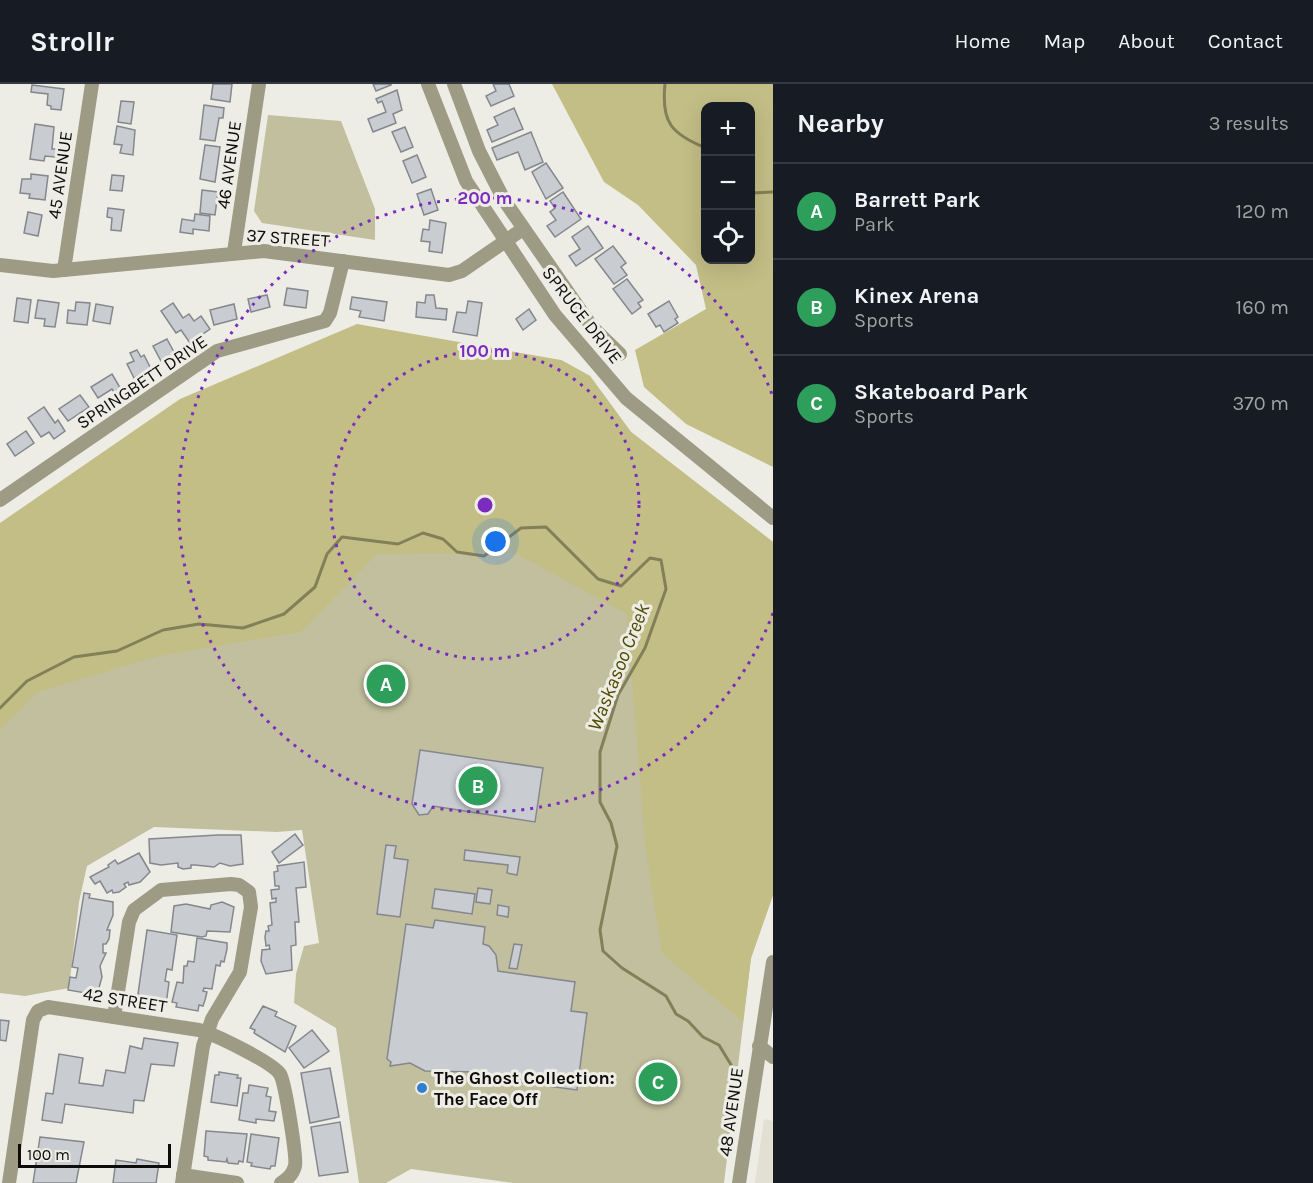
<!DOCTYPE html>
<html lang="en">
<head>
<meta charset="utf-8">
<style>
  :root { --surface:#171b24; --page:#20242c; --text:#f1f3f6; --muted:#9ea1a6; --line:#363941; --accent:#2e7fce }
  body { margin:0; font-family:Karla,sans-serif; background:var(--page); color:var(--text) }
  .controls { position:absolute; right:18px; top:18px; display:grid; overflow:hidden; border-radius:12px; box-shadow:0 6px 24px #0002 }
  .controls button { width:54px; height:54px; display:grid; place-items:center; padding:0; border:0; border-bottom:2px solid var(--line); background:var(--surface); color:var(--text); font:30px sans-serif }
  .scale { position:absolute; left:18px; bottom:15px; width:153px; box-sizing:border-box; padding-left:6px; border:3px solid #0d0c0a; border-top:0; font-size:16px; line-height:21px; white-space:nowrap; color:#0d0c0a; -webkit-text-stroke:4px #edede6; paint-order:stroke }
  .you { position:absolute; left:496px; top:458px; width:21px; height:21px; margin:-15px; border:4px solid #fff; border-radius:50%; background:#1a73e8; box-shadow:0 0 0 9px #1a73e833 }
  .badge { display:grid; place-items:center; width:39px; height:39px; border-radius:50%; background:var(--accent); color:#fff; font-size:20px; font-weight:700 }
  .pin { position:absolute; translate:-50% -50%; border:3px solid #fff; box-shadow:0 2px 6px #0006 }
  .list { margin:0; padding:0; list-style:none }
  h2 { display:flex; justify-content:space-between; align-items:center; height:78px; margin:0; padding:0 24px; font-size:26px }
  h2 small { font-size:20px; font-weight:400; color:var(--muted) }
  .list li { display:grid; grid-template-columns:39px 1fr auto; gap:18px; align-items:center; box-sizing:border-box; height:96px; padding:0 24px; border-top:2px solid var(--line) }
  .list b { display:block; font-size:22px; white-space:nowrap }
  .list p { margin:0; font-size:20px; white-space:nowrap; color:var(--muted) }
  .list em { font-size:20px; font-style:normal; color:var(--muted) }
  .icon { flex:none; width:33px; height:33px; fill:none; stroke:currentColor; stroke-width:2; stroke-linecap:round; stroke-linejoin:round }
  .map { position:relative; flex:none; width:773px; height:1099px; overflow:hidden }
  header { display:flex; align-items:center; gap:36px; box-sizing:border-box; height:84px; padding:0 30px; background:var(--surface); border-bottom:2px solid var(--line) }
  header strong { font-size:28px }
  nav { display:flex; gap:33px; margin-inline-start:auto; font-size:21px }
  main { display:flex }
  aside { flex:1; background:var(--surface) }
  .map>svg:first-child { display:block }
</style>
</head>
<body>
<header>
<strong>Strollr</strong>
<nav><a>Home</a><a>Map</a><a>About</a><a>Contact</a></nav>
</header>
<main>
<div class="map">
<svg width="773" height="1099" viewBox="0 0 773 1099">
  <rect width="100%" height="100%" fill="#edede6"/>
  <path fill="#e1e0d2" d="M764,1035l9,2v62h-18z"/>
  <g fill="#c2bf9e">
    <path d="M268,31l73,6 34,88v31l-113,-17 -8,-12z"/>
    <path d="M561,276l29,16 41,56 142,110v353l-22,63 -27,225h-211l-102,-14 -25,14h-27l-23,-155 -42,-25 2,-29 8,-28 15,-3 -17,-113 -25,2 -123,-5 -67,39 -8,36 -10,86 -44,8 -25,-3v-470z"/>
  </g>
  <g fill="#c3be86" fill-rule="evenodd">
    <path d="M552,0h221v383l-87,-43 -42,-37 -9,-37 71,-41 -10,-44 -58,-60 -34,-23zM750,22v154h-44v-154z"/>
    <path d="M357,240l204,36 29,16 41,56 142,110v353l-22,63 -8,64 -81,-69 -17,-109 -18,-230 -112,-61 -138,1 -76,78 -142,24 -122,36 -37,38v-207l180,-124z"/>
  </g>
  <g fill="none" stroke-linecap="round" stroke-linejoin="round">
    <g stroke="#837f58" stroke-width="3">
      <path d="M665,0c-4,38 6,50 41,64"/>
      <path d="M750,109l23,-1"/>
      <path d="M0,624l27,-27 47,-24 43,-6 46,-21 36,-6 44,4 41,-14 31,-27 12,-33 15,-17 56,7 25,-11 20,6 14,13 27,4 37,-28 25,-1 52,52 23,7 29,-28 11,2 5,29 -21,59 -27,47 -18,57v50l11,21 6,23 -17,84 3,21 19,17 44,28 10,18 12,7 15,16 16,8 14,23"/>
    </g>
  </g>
  <g fill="#c9cdd2" stroke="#84888d" stroke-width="1.5">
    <path d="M213,0h19l-2,18 -19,-3z"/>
    <path d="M373,0h18v1l-15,6z"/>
    <path d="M493,0h16l5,12 -23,10 -5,-10 10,-5z"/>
    <path d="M32,1l32,4 -3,21 -10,-1v-3l-4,-1 1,-11 -17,-2z"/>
    <path d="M397,6l5,20 -9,4 3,9 -23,9 -5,-13 18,-7 -4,-11 -4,2 -2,-4z"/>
    <path d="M121,17l13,1 -3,22 -13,-2z"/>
    <path d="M204,21l20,3 -1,10h-4l-4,23 -15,-2z"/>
    <path d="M514,24l9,21 -31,13 -5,-12 11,-5 -4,-8z"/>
    <path d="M35,40l19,3 -2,22h4l-1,8 -10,-1 -1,5 -14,-2z"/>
    <path d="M117,42l18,4 -2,25 -13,-2 2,-8 -8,-1z"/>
    <path d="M405,43l8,20 -12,5 -9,-20z"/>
    <path d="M531,48l12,30 -18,8 -7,-18 -21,8 -5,-12z"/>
    <path d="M205,61l15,2 -5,35 -15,-3z"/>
    <path d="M417,71l9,22 -14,6 -9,-22z"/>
    <path d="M546,79l17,25 -17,11 -14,-27z"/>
    <path d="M31,90l17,2 -3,24 -16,-2 1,-4 -10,-1 2,-14h9z"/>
    <path d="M112,91l12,1 -2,15 -12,-1z"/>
    <path d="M431,105l7,21 -14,5 -7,-21z"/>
    <path d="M202,106l16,2 -3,23 -15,-2z"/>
    <path d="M563,108l18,27 -26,18 -8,-11 9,-6 -6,-8 5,-4 -5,-7z"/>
    <path d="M108,124l16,2 -3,21 -10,-1 1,-12 -5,-1z"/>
    <path d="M28,128l14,3 -4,21 -14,-3z"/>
    <path d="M195,130l15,2 -1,15 -16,-2v5l-13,-2 2,-13 12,2z"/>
    <path d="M430,136l16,3 -4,30 -13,-2 1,-9 -9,-1 2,-12 6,1z"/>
    <path d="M588,142l15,22 -27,18 -7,-10 11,-7 -8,-12z"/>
    <path d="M613,162l13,17 -5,4 6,8 -13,9 -19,-25z"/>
    <path d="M627,195l16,21 -5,3 3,4 -9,7 -19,-25z"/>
    <path d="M287,204l21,3 -2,17 -22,-3z"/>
    <path d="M267,211l3,12 -19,5 -3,-13z"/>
    <path d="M426,211h8l2,13 11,1 -1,11 -30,-3 1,-15 8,1z"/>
    <path d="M352,213l35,5 -3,19 -25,-4 2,-6 -11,-2z"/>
    <path d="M17,214l14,2 -3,23 -14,-2z"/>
    <path d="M38,216l21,3 -4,24 -11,-1 1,-7 -10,-1z"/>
    <path d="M468,217l14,2 -5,33 -24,-4 4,-20 9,1z"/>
    <path d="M669,217l9,16 -3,2 3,4 -14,9 -4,-7 -4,2 -8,-13z"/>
    <path d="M76,218l14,1 -3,22 -20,-2 1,-13 7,1z"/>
    <path d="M173,219l10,15 6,-4 5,7 7,-5 9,13 -20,14 -9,-13 -5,3 -15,-22z"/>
    <path d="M96,220l17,3 -3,17 -17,-3z"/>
    <path d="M234,220l3,15 -23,6 -4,-15z"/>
    <path d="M529,225l7,11 -13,10 -7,-11z"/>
    <path d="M167,255l8,15 -14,7 -8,-15z"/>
    <path d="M137,266l4,7 3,-2 7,14 -17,9 -7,-14 7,-3 -4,-8z"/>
    <path d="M112,290l10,17 -6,4 -4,-6 -14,9 -7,-11z"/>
    <path d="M80,311l9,12 -21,14 -9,-12z"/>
    <path d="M44,323l11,16 3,-3 7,11 -11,8 -5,-7 -8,5 -13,-19z"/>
    <path d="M26,347l8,12 -19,13 -8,-12z"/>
    <path d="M420,666l123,18 -8,54 -102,-16 -5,8 -9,1 -7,-11z"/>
    <path d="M295,750l8,11 -24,18 -7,-11z"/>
    <path d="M218,751h23l2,29 -13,2 -10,-3 -6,4 -19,-2h-4v3l-8,1 -5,-2v-4l-17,2 -11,-2 -1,-24z"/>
    <path d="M386,761l10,1 -2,12 14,2 -8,57 -23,-3z"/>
    <path d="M465,766l55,7 -3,18 -10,-2 1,-8 -44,-5z"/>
    <path d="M139,769l11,19 -10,10 -11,3 -1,-3 -4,2 2,3 -7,5 -6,1 -1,-3 -5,3 -7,-12 -5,3 -5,-7 19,-10 -1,-2 7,-5 3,4z"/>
    <path d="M304,778l2,25 -10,1 3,34h-4l1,23 -5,1 1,24 -26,4 -5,-13 1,-11 8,-1 -1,-4 -3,1 -1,-9 1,-6h3l-1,-5 4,-1 -2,-22 6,-1v-4l-4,1 -1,-9 8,-1v-3h-4l-1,-14 4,-1 -1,-5z"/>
    <path d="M478,804l14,2 -2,14 -14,-2z"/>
    <path d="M435,805l40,5 -3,20 -40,-6z"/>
    <path d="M84,809l6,1 -1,4 24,4v13l-6,15h3l-1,9 -3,5h-3v9h3l-6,13 2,11 -5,18 -29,-5 2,-13 6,1 2,-10 -6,-1z"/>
    <path d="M222,818l12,5 -4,25 -23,-1 -1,5 -4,1 -31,-5 3,-26 12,-2 24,5 1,-4z"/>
    <path d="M498,821l11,2 -1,10 -11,-2z"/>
    <path d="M435,836l50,7 -2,17 6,2 7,9 2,16 77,11 -4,29 16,2 -10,77 -103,-14v-4l-49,-1 -15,-8 -20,3 1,-4 -4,-3 19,-135 27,4z"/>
    <path d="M147,846l30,5 -5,35 -5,-1 -2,12 4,1 -3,23 -26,-4 1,-6 -3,-1z"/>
    <path d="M197,854l30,5v6l-3,13 -3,-1 -1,5 -4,-1 -4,24 -8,-1 -1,3 4,1 -2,8 -2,6 -4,-1 -1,6 -22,-4 1,-4 -5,-1 5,-20 6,1 1,-17h3l1,-5 6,1z"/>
    <path d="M514,860l8,1 -5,24 -8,-1z"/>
    <path d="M263,922l14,6 -2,4 21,10 -11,26 -31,-19 1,-3 -5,-2z"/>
    <path d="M0,936l9,1 -3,20 -6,-1z"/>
    <path d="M312,946l17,21 -25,17 -15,-20z"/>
    <path d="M144,954l34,5 -4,23 -23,-2 -7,37 -10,-1 -1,13 -68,-9 -3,19 -20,-3 4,-27 7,1 6,-40 24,4 -4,25 24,3 3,-16 19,3 5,-27 12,3z"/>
    <path d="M330,984l9,49 -29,6 -9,-50z"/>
    <path d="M219,988l19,3 -1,3h4l-4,28 -26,-4 4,-27h4z"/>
    <path d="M249,1001l19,3 -2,8 5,1 -2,14 7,1 -2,9 -18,-2v4l-17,-3 4,-27h5z"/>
    <path d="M340,1038l8,50 -29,4 -8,-49z"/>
    <path d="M206,1047l41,3 -4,28 -4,-1 -1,3 -10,-1 -1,-4 -1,3 -18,-2v-3l-4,-1z"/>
    <path d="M251,1050l28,4 -4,28h-4l-1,3 -19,-3 1,-3 -5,-1z"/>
    <path d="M40,1053l44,5 -8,41h-43z"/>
    <path d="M137,1075l22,4 -3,20h-43l3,-23 20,3z"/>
  </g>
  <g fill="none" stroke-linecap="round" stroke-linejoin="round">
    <g stroke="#9d9b84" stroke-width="14">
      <path d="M428,0l38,97 89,134 71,83 147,120"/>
      <path d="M454,0l25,67 25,49 88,127 28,27"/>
      <path d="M234,168l25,-168"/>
      <path d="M0,181l53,6 211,-20 185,24 13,-4 61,-42"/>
      <path d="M64,186l28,-186"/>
      <path d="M0,416l217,-149 108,-30 5,-8 13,-52"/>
      <path d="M114,933l15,-95 5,-12 27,-20 70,-6 8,1 10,7 2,15 -11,65 -28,47 -9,27 -21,137"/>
      <path d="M759,962l14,11"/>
      <path d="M183,1091l54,8"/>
      <path d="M9,1099l24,-163 5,-9 10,-4 151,23c15,4 73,32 81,44 5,8 17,83 15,92 -2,8 -7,13 -14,17"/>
      <path d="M739,1099l34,-221"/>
    </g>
  </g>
  <g fill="none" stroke="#7b2cbf" stroke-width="3" stroke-dasharray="3 6">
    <circle cx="485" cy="421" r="154"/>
    <path d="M773 529A307 307 0 1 1 773 313"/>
  </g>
  <circle fill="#2e7fce" stroke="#edede6" stroke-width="2" cx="422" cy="1004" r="6"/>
  <g text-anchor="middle" stroke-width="6" stroke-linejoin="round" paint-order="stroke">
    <g font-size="18" fill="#0d0c0a" stroke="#edede6">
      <text transform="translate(229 81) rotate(-82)" y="6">46 AVENUE</text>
      <text transform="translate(60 91) rotate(-82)" y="6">45 AVENUE</text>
      <text transform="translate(288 154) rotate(4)" y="6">37 STREET</text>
      <text transform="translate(582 231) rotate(52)" y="6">SPRUCE DRIVE</text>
      <text transform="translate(142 298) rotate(-34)" y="6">SPRINGBETT DRIVE</text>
      <text transform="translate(125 916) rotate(9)" y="6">42 STREET</text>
      <text transform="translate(731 1028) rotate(-82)" y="6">48 AVENUE</text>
    </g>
    <g font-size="18" font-weight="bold" fill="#0d0c0a" stroke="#edede6" text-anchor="start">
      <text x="434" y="1000">The Ghost Collection:<tspan x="434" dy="21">The Face Off</tspan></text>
    </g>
    <g font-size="20" font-style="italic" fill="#514a03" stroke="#edede6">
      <text transform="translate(618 583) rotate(-68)" y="7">Waskasoo Creek</text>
    </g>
  </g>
  <circle cx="485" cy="421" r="9" fill="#7b2cbf" stroke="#edede6" stroke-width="3"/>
  <g font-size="18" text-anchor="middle" font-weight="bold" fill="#7b2cbf" stroke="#edede6" stroke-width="6" stroke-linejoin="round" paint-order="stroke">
    <text x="485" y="120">200 m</text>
    <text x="485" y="273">100 m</text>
  </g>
</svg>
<div class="controls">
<button>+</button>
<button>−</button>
<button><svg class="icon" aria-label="locate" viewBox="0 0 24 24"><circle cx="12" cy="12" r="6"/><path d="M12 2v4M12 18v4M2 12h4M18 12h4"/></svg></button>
</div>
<div class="scale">100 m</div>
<div class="you"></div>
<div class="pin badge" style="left:386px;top:600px;background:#2e9e5b">A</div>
<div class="pin badge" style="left:478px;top:702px;background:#2e9e5b">B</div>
<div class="pin badge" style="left:658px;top:998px;background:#2e9e5b">C</div>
</div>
<aside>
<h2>Nearby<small>3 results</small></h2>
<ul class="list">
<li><span class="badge" style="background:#2e9e5b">A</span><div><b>Barrett Park</b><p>Park</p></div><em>120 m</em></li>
<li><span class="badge" style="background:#2e9e5b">B</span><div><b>Kinex Arena</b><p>Sports</p></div><em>160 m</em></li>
<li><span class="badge" style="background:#2e9e5b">C</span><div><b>Skateboard Park</b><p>Sports</p></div><em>370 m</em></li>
</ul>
</aside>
</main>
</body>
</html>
